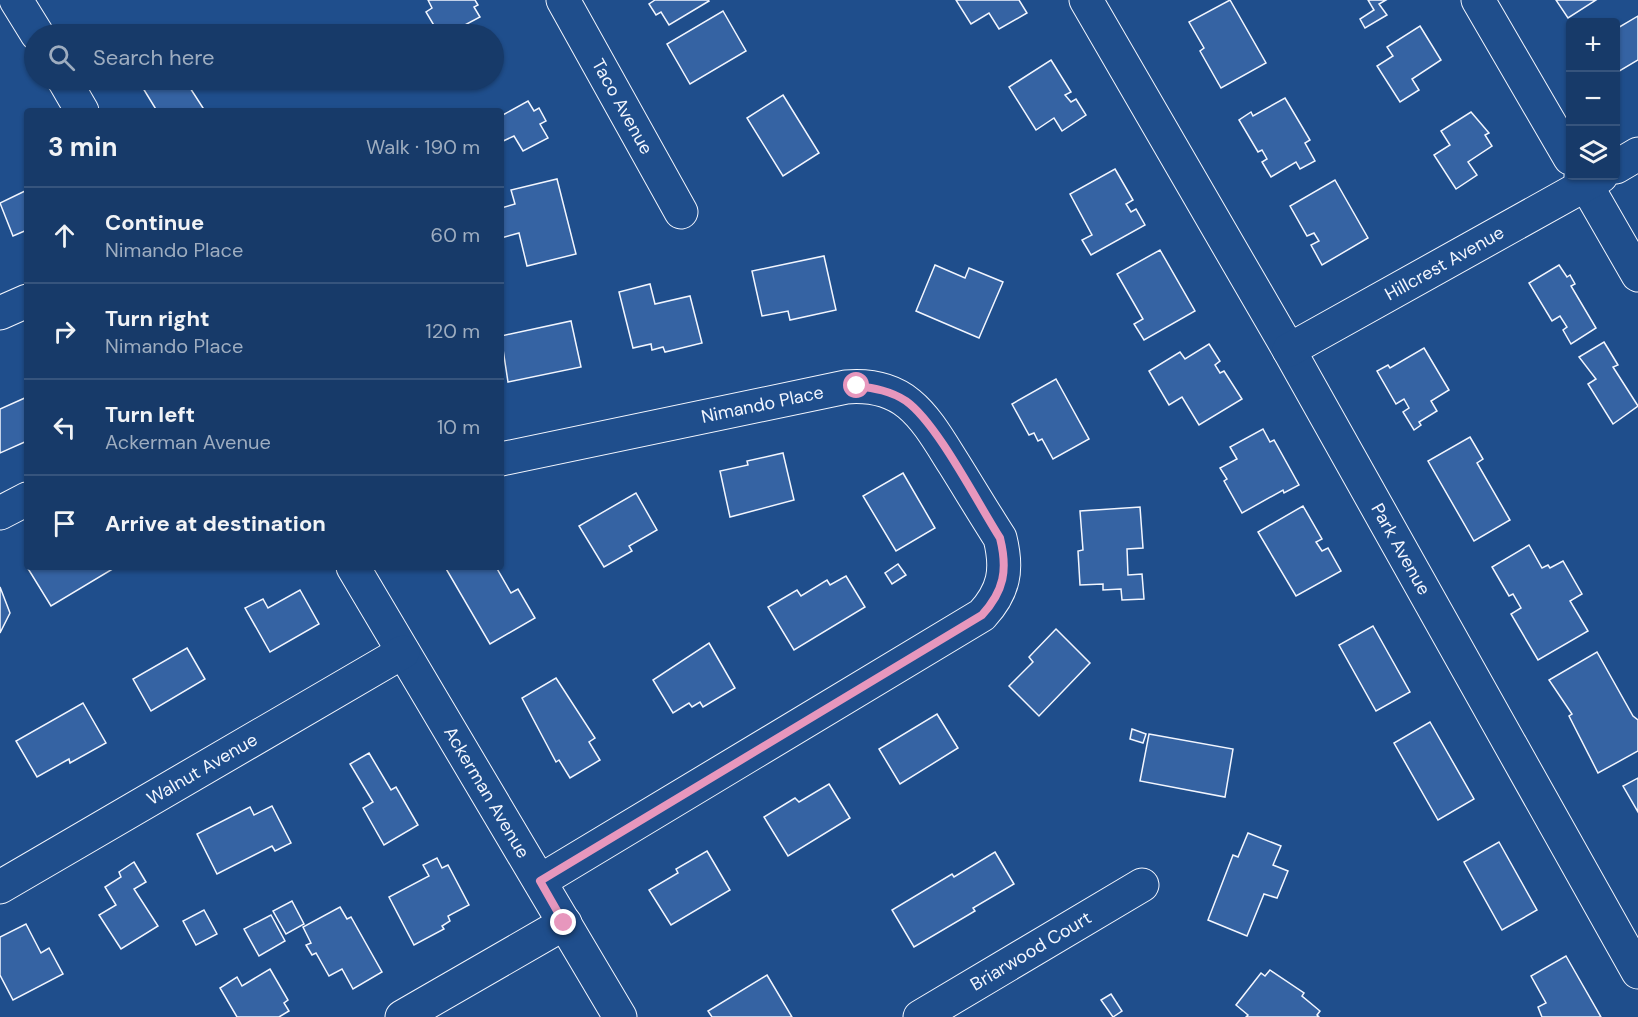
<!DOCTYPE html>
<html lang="en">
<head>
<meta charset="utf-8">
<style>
  :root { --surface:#173a69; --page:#20416f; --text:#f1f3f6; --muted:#9eadc0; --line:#36547d }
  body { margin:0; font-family:"DM Sans",sans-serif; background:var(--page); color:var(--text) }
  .controls { position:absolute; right:18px; top:18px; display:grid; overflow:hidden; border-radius:6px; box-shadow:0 2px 4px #0004 }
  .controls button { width:54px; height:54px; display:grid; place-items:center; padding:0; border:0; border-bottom:2px solid var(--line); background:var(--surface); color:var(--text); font:30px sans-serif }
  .stop { position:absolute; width:18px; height:18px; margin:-14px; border:4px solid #e797bd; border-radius:50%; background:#fff }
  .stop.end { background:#e797bd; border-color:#fff; box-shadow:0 2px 6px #0008 }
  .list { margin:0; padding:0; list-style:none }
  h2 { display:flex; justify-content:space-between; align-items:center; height:78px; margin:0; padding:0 24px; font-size:26px }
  h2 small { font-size:20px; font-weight:400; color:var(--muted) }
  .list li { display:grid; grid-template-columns:39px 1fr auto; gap:18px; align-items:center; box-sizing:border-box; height:96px; padding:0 24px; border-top:2px solid var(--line) }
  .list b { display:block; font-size:22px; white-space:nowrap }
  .list p { margin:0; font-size:20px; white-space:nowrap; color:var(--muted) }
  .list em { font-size:20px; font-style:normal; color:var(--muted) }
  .icon { flex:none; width:33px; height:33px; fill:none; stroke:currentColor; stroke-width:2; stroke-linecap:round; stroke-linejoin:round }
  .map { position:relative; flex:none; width:1638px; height:1017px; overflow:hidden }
  .search { position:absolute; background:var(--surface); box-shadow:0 2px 4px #0004; left:24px; top:24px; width:480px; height:66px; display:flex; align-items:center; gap:15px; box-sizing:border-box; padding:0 21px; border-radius:33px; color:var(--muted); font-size:22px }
  .panel { position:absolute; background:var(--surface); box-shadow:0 2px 4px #0004; left:24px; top:108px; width:480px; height:462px; border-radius:6px }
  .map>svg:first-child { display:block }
</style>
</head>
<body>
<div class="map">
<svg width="1638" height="1017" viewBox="0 0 1638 1017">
  <rect width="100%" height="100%" fill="#1f4e8c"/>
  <g fill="#3563a3" stroke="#f2f6ff" stroke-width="1.5">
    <path d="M428,0h47l3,5 -4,2 6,10 -32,17h-9l-13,-22 6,-4z"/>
    <path d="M655,0h53l1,1 -40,24 -8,-13 -5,3 -7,-11z"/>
    <path d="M956,0h63l8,13 -28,16 -10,-16 -18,11z"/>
    <path d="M1230,0l36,63 -45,25 -21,-37 4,-3 -15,-26z"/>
    <path d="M1368,0h18l-7,4 8,11 -22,13 -5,-9 14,-9z"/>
    <path d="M1556,0h40l-28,18z"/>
    <path d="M723,11l23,40 -56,33 -23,-40z"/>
    <path d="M1638,16v44l-22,13v-44z"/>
    <path d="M1420,26l21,34 -29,19 7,11 -19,12 -23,-36 16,-10 -6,-9z"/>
    <path d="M1051,60l20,32 -6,3 6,7 5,-3 10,16 -24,16 -8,-13 -18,12 -27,-43z"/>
    <path d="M138,80h47l20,31h-48z"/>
    <path d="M783,95l36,58 -36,23 -36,-58z"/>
    <path d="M1285,98l25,42 -5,3 10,18 -15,8 -4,-7 -25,15 -9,-15 5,-3 -5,-9 -4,2 -19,-32 12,-8 2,4z"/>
    <path d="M528,101l6,10 5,-3 7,13 -6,3 8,14 -25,13 -9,-15 -13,6v-26z"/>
    <path d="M1471,112l18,21 -4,2 7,11 -24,16 9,13 -21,14 -22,-34 16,-10 -9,-14z"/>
    <path d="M1115,169l18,31 -7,4 5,8 5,-3 9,16 -54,30 -9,-15 10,-5 -22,-41z"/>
    <path d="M557,179l19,75 -49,12 -8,-33 -18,5v-30l14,-4 -4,-14z"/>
    <path d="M1335,180l33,58 -46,27 -11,-20 8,-4 -5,-8 -7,3 -17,-30z"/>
    <path d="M27,190v40l-14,6 -13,-33z"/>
    <path d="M1160,250l35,61 -51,29 -10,-16 9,-5 -26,-45z"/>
    <path d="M824,256l12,54 -46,10 -2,-9 -26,5 -10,-45z"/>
    <path d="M935,265l30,13 4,-10 34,14 -24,56 -63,-27z"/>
    <path d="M1559,265l8,12 3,-2 5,9 -4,2 25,42 -25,16 -8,-14 4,-3 -7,-11 -8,5 -23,-38z"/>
    <path d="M650,284l5,20 35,-8 12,47 -37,9 -2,-5 -11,3 -1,-6 -18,4 -14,-56z"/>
    <path d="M571,321l10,46 -73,15 -7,-46z"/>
    <path d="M1604,342l14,23 -5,2 25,39 -25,18 -25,-40 8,-5 -17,-22z"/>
    <path d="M1209,344l11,17 -5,4 5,8 4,-2 18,28 -43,26 -17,-28 -13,8 -20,-34 31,-19 5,7z"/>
    <path d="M1424,348l25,42 -18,11 6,10 -18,11 2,3 -7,5 -11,-18 6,-4 -5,-9 -8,5 -19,-33 11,-6 2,3z"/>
    <path d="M1056,379l33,60 -36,20 -11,-20 -4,2 -4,-8 -5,2 -17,-31z"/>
    <path d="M27,397v44l-27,12v-44z"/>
    <path d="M1263,429l7,13 4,-2 25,45 -15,8 -1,-3 -41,23 -18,-32 3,-2 -7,-11 17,-9 -7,-12z"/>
    <path d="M1470,437l13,22 -6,4 33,57 -36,21 -46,-80z"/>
    <path d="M783,453l11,47 -64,17 -10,-46 28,-6 -1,-4z"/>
    <path d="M903,473l32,55 -39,23 -33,-55z"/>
    <path d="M636,493l21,37 -28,16 3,5 -28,16 -25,-41z"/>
    <path d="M1303,506l19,33 -6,3 6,9 6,-3 13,23 -45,25 -38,-64z"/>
    <path d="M1140,507l3,41 -16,1 1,26 14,-1 2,25 -22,1 -1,-11 -18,1v-6l-23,1 -2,-34 5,-1 -3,-39z"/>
    <path d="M1529,545l13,23 6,-3 2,3 13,-7 19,33 -12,7 18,30 -50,29 -27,-46 10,-6 -8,-14 -4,2 -17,-29z"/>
    <path d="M898,564l8,11 -14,9 -7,-11z"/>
    <path d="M27,567h89l-65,39z"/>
    <path d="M445,567h51l15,26 7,-4 17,29 -45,26z"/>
    <path d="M846,576l19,31 -71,43 -26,-43 29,-17 4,6 26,-16 3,5z"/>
    <path d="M0,587l10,26 -10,20z"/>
    <path d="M300,590l19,34 -49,28 -25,-44 18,-9 5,9z"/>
    <path d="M1373,626l37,66 -34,19 -37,-66z"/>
    <path d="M1056,629l34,34 -51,53 -30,-30 24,-24 -4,-5z"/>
    <path d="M709,643l26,45 -32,19 -3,-5 -8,5 -3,-4 -16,10 -20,-33z"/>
    <path d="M187,648l18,31 -54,32 -18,-32z"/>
    <path d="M1597,652l36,64 5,4v31l-40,22 -29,-57 3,-2 -23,-34z"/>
    <path d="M556,678l39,60 -6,4 11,18 -30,18 -11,-18 -3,2 -34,-64z"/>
    <path d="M83,703l23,40 -36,20 -1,-4 -32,18 -21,-36z"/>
    <path d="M937,714l21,34 -58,36 -21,-35z"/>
    <path d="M1430,722l44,77 -36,21 -44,-77z"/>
    <path d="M1132,729l14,5 -3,9 -13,-4z"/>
    <path d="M1149,734l84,15 -8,48 -85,-16z"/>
    <path d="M369,753l22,37 5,-3 22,38 -34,20 -21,-37 10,-6 -23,-38z"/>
    <path d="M1638,778v34l-15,-26z"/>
    <path d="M829,784l21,34 -62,38 -24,-39 31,-19 4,4z"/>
    <path d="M272,806l19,37 -16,8 -3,-5 -55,28 -20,-40 53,-27 4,8z"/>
    <path d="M1248,833l33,13 -8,19 15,6 -11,27 -13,-4 -17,42 -39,-16 25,-65 5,2z"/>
    <path d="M1499,842l38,68 -35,20 -38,-68z"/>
    <path d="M707,851l23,39 -59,35 -22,-35 29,-17 -2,-4z"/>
    <path d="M995,852l19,32 -41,24 2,3 -61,36 -22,-37 60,-36 2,3z"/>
    <path d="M437,858l5,10 6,-3 21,40 -21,11 2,5 -8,5 2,3 -30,16 -25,-48 40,-21 -6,-11z"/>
    <path d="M134,862l12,20 -12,7 24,37 -37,23 -22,-34 17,-10 -11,-18 16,-10 -2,-5z"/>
    <path d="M292,901l12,23 -18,10 -13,-23z"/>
    <path d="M340,907l7,12 4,-2 31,55 -29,17 -11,-20 -13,7 -13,-23 -4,2 -6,-10 5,-2 -8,-16z"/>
    <path d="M204,910l13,24 -21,11 -13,-24z"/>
    <path d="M271,915l14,26 -26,15 -15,-27z"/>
    <path d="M26,924l15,29 8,-5 14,26 -50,26 -13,-25v-38z"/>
    <path d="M1566,956l35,61h-59l-4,-10 8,-4 -15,-27z"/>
    <path d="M270,969l18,31 -4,3 5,8 -10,6h-42l-17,-29 17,-11 5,9z"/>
    <path d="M1270,970l34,23 -2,3 18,15 -3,4 2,2h-73l2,-2 -12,-10 25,-32 4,3z"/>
    <path d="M767,975l25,42h-80l-4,-6z"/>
    <path d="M1111,994l11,17 -9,6 -12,-17z"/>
  </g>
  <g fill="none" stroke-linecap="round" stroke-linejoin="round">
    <g stroke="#f2f6ff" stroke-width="35">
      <g id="minor">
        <path d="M16,0l21,34"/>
        <path id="s1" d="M563,0l118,212"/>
        <path id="s2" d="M1086,0l203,350 349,622"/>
        <path d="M1478,0l92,158"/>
        <path d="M64,80l18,31"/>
        <path d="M1616,167l22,-13"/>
        <path d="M1581,176l57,99"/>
        <path d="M0,313l27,-12"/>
        <path id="s3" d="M1289,350l312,-174"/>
        <path id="s4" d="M501,459l345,-72c61,-5 79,31 108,77 15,24 30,49 46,74 8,32 4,53 -18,77l-442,266"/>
        <path d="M0,513l27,-14"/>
        <path id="s5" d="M353,567l267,450"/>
        <path id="s6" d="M0,887l403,-235"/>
        <path d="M402,1017l163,-94"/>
        <path id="s7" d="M920,1017l222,-132"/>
      </g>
    </g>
    <use href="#minor" stroke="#1f4e8c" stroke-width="33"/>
  </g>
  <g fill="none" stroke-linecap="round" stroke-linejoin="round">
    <path stroke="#e797bd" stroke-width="8" d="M564,923l-24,-42 442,-266c22,-24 26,-45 18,-77 -23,-36 -63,-115 -94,-137 -15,-10 -32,-13 -49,-15"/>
  </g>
  <g text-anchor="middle" stroke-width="4.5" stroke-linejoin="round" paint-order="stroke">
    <g font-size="18" fill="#f2f6ff" stroke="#1f4e8c">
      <text dy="6" stroke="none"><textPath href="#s1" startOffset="122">Taco Avenue</textPath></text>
      <text dy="6" stroke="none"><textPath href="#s3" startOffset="178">Hillcrest Avenue</textPath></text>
      <text dy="6" stroke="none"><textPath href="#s4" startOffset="267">Nimando Place</textPath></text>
      <text dy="6" stroke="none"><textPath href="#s2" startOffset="633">Park Avenue</textPath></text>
      <text dy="6" stroke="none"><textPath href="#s6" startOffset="234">Walnut Avenue</textPath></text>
      <text dy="6" stroke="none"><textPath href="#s5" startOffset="262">Ackerman Avenue</textPath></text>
      <text dy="6" stroke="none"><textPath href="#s7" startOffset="129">Briarwood Court</textPath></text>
    </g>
  </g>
</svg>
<div class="controls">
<button>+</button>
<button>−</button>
<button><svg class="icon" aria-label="layers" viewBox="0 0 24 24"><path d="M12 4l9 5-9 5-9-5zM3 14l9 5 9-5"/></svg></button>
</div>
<div class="stop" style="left:857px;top:386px"></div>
<div class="stop end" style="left:564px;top:923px"></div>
<div class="search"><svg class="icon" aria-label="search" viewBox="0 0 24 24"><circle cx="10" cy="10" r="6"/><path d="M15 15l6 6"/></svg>Search here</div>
<section class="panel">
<h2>3 min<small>Walk · 190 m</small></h2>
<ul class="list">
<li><svg class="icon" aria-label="ahead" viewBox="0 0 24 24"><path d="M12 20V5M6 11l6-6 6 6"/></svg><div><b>Continue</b><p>Nimando Place</p></div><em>60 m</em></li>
<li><svg class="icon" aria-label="right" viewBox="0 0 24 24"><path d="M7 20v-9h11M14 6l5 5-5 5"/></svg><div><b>Turn right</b><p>Nimando Place</p></div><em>120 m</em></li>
<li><svg class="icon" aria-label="left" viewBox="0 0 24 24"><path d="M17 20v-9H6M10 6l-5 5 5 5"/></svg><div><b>Turn left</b><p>Ackerman Avenue</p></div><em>10 m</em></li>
<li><svg class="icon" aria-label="arrive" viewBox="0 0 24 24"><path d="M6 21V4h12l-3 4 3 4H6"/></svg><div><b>Arrive at destination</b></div></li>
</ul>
</section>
</div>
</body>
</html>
